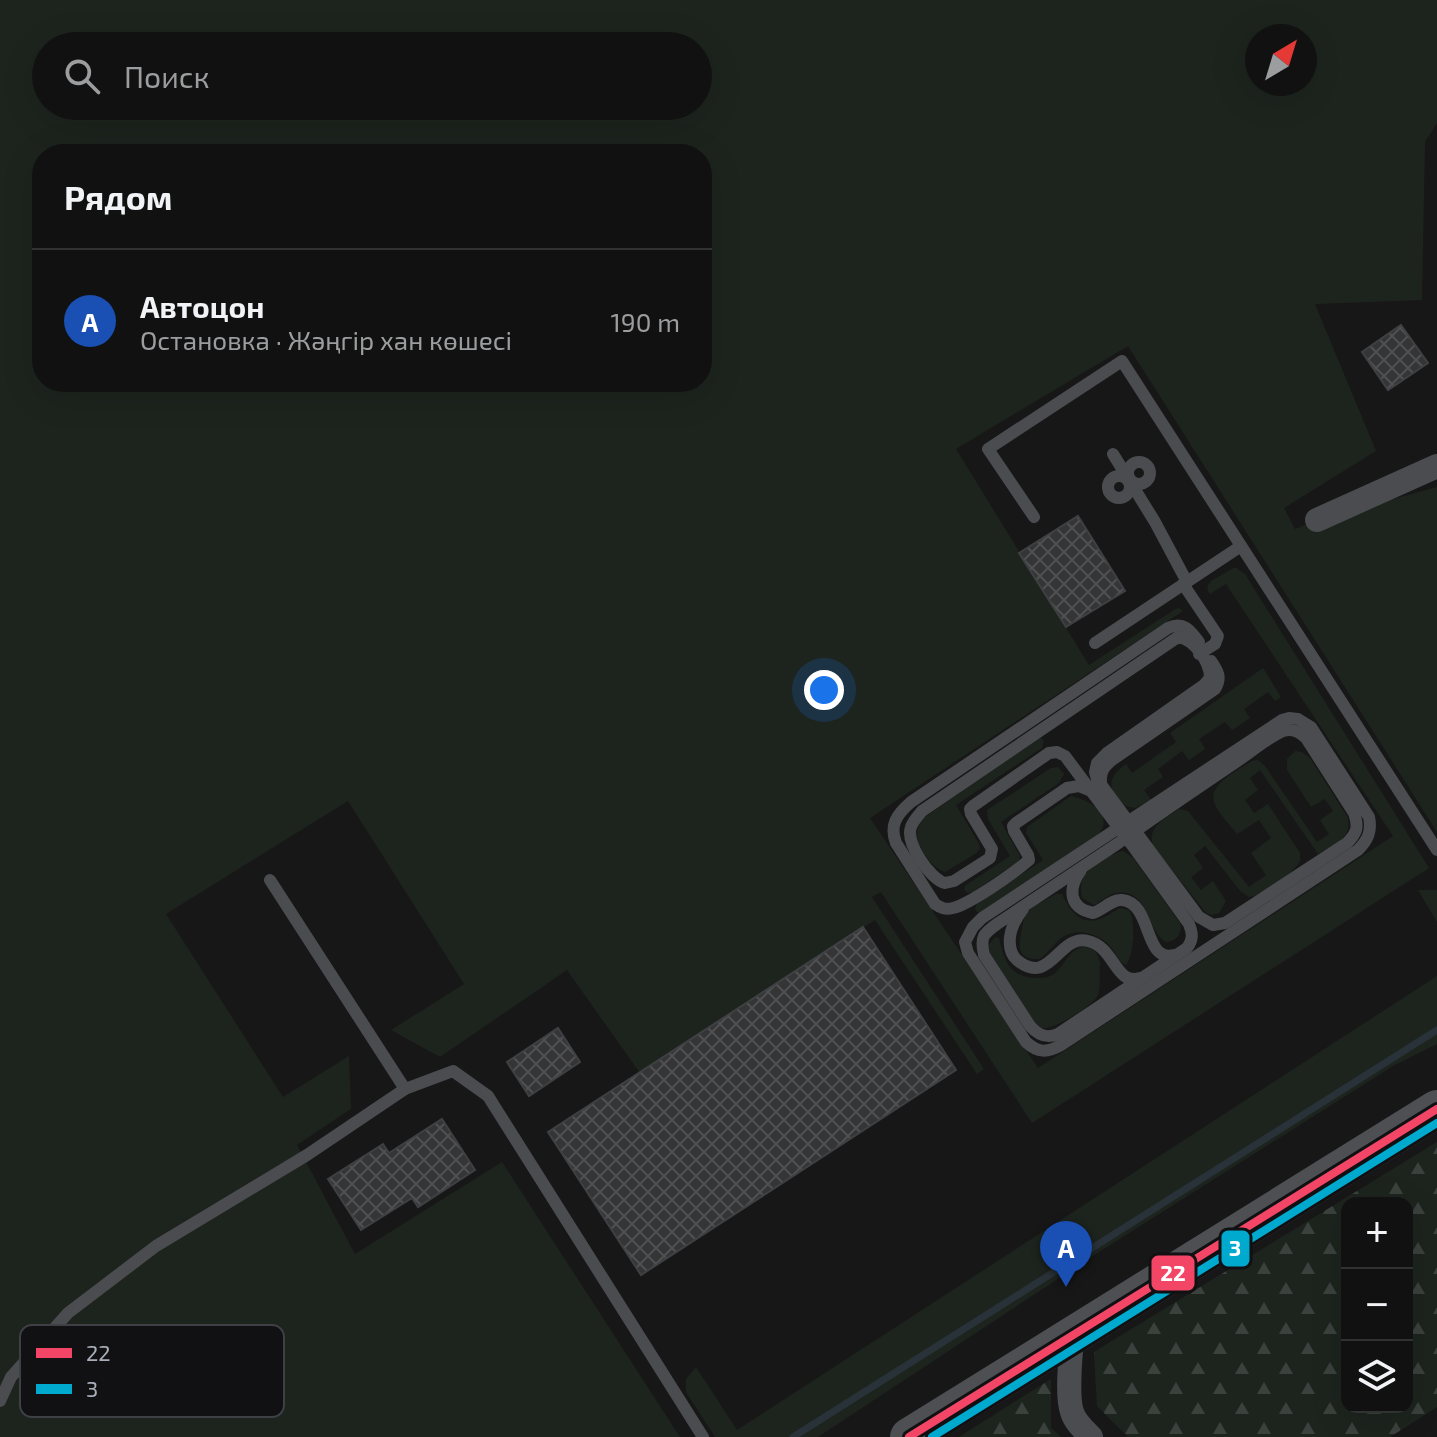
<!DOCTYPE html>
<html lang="ru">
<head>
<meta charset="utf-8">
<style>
  :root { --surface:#111; --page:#1a1a1a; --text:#f1f3f6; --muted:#9c9d9f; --line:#303131; --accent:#0f766e }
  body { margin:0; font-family:"Exo 2",sans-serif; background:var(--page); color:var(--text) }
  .controls { position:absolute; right:24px; bottom:24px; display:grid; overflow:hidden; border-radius:16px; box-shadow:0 8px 32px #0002 }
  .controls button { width:72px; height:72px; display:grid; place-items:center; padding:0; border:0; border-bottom:2px solid var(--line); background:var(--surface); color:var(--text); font:40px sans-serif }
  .compass { position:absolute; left:1245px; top:24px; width:72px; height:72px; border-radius:50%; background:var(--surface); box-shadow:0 8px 32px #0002; rotate:38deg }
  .you { position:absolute; left:824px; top:690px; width:28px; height:28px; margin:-20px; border:6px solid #fff; border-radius:50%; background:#1a73e8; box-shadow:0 0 0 12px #1a73e833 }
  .badge { display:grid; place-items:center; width:52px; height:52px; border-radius:50%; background:var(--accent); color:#fff; font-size:26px; font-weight:700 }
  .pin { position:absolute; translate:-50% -66px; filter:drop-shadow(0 2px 4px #0008) }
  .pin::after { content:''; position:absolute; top:42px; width:28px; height:24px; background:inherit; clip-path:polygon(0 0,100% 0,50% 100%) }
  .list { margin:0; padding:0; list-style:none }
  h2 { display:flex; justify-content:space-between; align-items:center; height:104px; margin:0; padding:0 32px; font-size:34px }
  h2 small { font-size:26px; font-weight:400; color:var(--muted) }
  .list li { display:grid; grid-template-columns:52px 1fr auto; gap:24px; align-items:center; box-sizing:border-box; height:144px; padding:0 32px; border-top:2px solid var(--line) }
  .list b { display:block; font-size:30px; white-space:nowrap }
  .list p { margin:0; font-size:26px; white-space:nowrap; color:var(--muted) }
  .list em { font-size:26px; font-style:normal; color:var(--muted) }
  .icon { flex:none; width:44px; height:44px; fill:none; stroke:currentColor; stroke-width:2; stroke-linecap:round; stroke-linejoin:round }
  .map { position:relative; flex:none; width:1437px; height:1437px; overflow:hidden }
  .search { position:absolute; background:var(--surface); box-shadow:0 8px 32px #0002; left:32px; top:32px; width:680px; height:88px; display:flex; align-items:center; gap:20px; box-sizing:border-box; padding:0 28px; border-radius:44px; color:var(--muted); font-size:30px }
  .panel { position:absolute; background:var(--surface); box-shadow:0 8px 32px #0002; left:32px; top:144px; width:680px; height:248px; border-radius:32px }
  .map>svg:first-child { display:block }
</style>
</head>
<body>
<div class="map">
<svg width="1437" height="1437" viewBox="0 0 1437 1437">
  <defs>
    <pattern id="forest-firs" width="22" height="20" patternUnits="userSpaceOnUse" patternTransform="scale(2)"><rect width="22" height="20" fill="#1d241e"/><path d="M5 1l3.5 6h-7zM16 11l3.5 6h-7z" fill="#3b413d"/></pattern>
    <pattern id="building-cross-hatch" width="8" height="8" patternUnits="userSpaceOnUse" patternTransform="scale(2)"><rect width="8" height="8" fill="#353536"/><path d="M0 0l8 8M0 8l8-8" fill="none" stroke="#4f5051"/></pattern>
  </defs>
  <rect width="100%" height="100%" fill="#171717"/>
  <g fill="#1d241e" fill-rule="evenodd">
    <path d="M0,0h1437v123l-12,19 -3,158 -107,4 61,147 -92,57 11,21 22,-9 120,-33v345l-309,-486 -172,103 133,216 85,-55 5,-2 4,3 -313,207 168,250 355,-232 -167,-252 -16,10c-4,-5 -3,-8 1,-13l24,-14 10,7 184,294 -397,255 -151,-231 -9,5 112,172 -7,5 -102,-154 -235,153 -73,-103 -127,87 -49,-27 73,-46 -116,-183 -182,113 117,183 66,-41 2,53 -54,36 58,109 147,-92 178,275h-680zM1257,36h48v48h-48zM46,46h652v60h-652zM42,154h660v228h-660z"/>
    <path d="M1263,668l18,29 -6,4 -7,-9 -24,17 6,9 -18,12 -7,-8 -26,17 6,10 -16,11 -7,-9 -24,18 5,8 -19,13 7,10 -16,8c-9,-1 -12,-3 -18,-10 -11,-14 -5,-24 9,-34l6,9 44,-31 -6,-9z"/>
    <path d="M1041,738l3,3 -2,7 -86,57 23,39 1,5 -5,5 -30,18c-13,-3 -32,-28 -27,-43 0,-3 5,-10 7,-12l111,-78z"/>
    <path d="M1295,751l7,1 8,6 37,58c8,21 -14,29 -29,38l-58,-84 -10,8 8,12 -13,10 9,13 14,-9 32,49v8c-7,13 -36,33 -51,36l-8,-5 -36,-46 -11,9 9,13 -12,9 10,13 12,-9 13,20 -7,12 -7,2 -6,-2 -53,-67c-6,-19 12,-28 26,-37l9,2 61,76 17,-12 -15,-22 20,-15 -12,-18 -22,14c-7,-9 -19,-21 -23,-32 -6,-18 26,-33 38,-41l6,-1 7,6 52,76 12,-8 -9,-14 13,-9 -8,-12 -14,8 -24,-37v-11z"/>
    <path d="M1058,767l6,7 -5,9 -58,39 19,34 -1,5 -46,31 -6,1 -3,-4 2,-4 44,-29 -22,-37 -1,-9 64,-42z"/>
    <path d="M1071,796c19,5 44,17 27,39l-117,78 -4,-1 -2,-4 2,-4 66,-44 -17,-27 1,-6z"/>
    <path d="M1123,851l10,7 47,65c3,10 -4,19 -14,19 -20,-12 -18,-55 -50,-49 -8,1 -15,9 -22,12l-12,-7c-4,-22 4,-27 22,-38 7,-5 11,-7 19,-9z"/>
    <path d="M1418,890h19v32z"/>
    <path d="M1056,894h6c6,13 16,30 34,26 8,-1 17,-8 24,-12l9,2c7,12 5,44 -3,55 -9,-4 -10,-12 -16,-19 -13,-14 -37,-20 -52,-5 -7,6 -11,13 -19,18 -22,1 -21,-13 -17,-30 1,-7 2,-13 7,-18 7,-7 18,-12 27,-17z"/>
    <path d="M995,937l4,1c6,25 11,40 40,40 6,0 12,-1 17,-6 10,-9 17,-30 34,-24 7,3 8,8 10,15 -1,10 1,22 -2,32 -4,10 -43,34 -54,33 -7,0 -10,-6 -15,-10l-39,-65 -1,-8z"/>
    <path d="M1437,976v68l-44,22 -305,193 -270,178h-103l-29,-45v-13l10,-12 41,63z"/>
  </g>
  <g fill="url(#forest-firs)" fill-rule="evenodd">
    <path d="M1437,1142v265l-47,30h-262l-31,-31 -3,-54zM1347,1203h60v204h-60z"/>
    <path d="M1051,1379v49l10,9h-102z"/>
  </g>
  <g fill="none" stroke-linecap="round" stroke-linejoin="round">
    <path stroke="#2a3239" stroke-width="7" d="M793,1437l644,-407"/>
  </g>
  <g fill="url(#building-cross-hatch)" stroke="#3f4043" stroke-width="2">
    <path d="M1401,325l27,38 -40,27 -26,-38z"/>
    <path d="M1078,516l47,75 -59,36 -47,-74z"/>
    <path d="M863,927l93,143 -315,205 -93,-143z"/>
    <path d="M558,1028l22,34 -51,34 -22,-34z"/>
    <path d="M442,1119l33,51 -57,37 -6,-9 -51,32 -33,-51 55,-35 6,9z"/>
  </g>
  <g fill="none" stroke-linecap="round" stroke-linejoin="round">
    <g stroke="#4b4c50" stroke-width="12">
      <path d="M1113,454l42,68 32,60"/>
      <circle cx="1139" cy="473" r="11"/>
      <circle cx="1119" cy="487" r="11"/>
      <path d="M1034,517l-46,-68 134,-88 315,489"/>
      <path d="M1183,584l35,52 -3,8 -16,10"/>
      <path d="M1095,643l146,-97"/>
      <path d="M1289,718l9,1 13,8 58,90c3,14 -1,23 -11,33l-297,195c-14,8 -23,8 -35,-3l-58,-89 -3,-11 8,-15 9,-9 300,-198z"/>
      <path d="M1101,781c-1,-10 4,-15 11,-21l103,-71c7,-11 3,-18 -4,-28"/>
      <path d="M1091,791l-12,-5 -12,2 -51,35 -3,3 1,5 14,24 1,5c-15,13 -59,44 -76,48 -8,2 -12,0 -18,-4l-39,-61c-7,-18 1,-29 15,-41l257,-174c16,-7 22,2 31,14"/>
      <path d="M1118,827l14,18 57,79c4,10 4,16 -2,24l-129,86c-12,5 -20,1 -28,-8l-46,-71c-4,-18 -1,-21 13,-31l120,-80c39,-28 79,-55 119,-82 15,-10 31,-24 47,-31 10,-3 16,1 23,7l48,75c5,14 3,20 -7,30l-122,80 -12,2 -14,-8 -102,-138 -2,-7 2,-9 10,-10 97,-68 6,-7c0,-16 -16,-39 -32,-41l-256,174c-4,5 -9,10 -11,16 -6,16 19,52 34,56l9,-2 36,-23 2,-9 -21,-35 -1,-5 3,-3 76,-53 8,-1 8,4 53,71"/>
      <path d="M1081,870c-13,18 -13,38 12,43 10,-3 19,-14 29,-13 31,3 21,63 52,55"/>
      <path d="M270,880l135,209"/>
      <path d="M1023,909c-6,8 -12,17 -13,28 -1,9 0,17 7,23 33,28 42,-27 71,-19 27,6 27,45 52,37"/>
      <path d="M0,1401l11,-24 57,-64 88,-67 151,-91 98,-66 48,-18 35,25 215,341"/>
    </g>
    <g stroke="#4b4c50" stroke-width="24">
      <path d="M1317,520l120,-54"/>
      <path d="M1072,1336c-1,20 -6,58 0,76 3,10 12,18 19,25"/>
    </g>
    <path stroke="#4d4f52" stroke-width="38" d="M909,1437l528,-328"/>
    <g stroke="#111113" stroke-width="14">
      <path id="bus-1" d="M909,1437l528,-328"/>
    </g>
    <g stroke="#111113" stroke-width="14">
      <path id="bus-2" d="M932,1437l505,-314"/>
    </g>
    <use href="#bus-1" stroke="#f34667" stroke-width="8"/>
    <use href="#bus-2" stroke="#00a9ce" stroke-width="8"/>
  </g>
  <rect x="20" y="1325" width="264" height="92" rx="12" fill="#111113" stroke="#3e4045" stroke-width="2"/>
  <rect x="36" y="1348" width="36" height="10" fill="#f34667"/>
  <rect x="36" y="1384" width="36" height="10" fill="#00a9ce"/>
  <g font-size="22" fill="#a8adb8">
    <text x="86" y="1361">22</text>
    <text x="86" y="1397">3</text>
  </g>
  <g stroke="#111113" stroke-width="3">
    <rect x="1220" y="1229" width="31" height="39" rx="8" fill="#00a9ce"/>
    <rect x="1150" y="1254" width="46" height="38" rx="8" fill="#f34667"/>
  </g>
  <g font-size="22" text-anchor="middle" font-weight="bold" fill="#fff">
    <text x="1235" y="1256">3</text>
    <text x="1173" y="1281">22</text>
  </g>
</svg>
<div class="controls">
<button>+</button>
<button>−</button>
<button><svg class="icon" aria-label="layers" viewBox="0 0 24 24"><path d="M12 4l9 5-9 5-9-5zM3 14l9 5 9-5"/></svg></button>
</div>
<svg class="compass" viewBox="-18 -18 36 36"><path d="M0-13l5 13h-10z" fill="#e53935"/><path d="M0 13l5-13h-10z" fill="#9c9d9f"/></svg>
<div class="you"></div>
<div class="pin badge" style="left:1066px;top:1287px;background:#1a4fb4">A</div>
<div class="search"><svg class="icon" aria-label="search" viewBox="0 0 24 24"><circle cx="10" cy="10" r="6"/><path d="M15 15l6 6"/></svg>Поиск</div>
<section class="panel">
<h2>Рядом<small></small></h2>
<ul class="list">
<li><span class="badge" style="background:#1a4fb4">A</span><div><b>Автоцон</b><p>Остановка · Жәңгір хан көшесі</p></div><em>190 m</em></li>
</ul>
</section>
</div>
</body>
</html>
